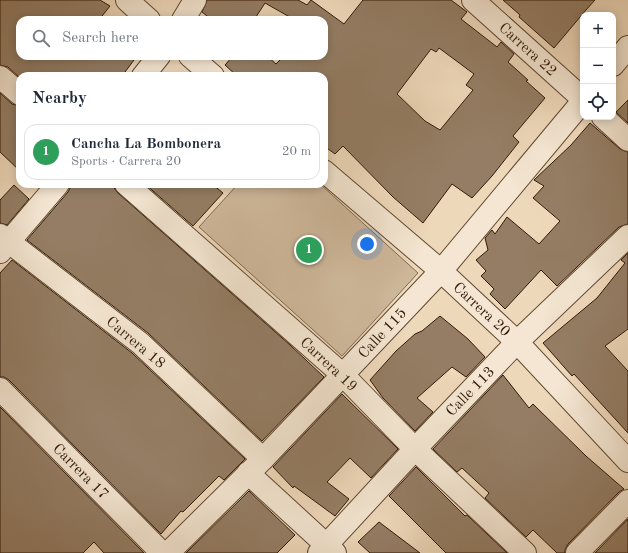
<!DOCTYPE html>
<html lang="en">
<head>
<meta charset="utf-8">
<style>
  :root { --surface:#fff; --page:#f2f2f3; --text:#1f2937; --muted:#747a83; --line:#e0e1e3; --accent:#7c3aed }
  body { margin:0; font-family:"Old Standard TT",serif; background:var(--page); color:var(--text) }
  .controls { position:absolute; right:12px; top:12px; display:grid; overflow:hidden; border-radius:8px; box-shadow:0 2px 10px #0003 }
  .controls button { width:36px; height:36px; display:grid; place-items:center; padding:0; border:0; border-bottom:1px solid var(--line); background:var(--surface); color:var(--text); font:20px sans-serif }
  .you { position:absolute; left:367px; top:244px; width:14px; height:14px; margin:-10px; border:3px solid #fff; border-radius:50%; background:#1a73e8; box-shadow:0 0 0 6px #1a73e833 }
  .badge { display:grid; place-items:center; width:26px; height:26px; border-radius:50%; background:var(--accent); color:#fff; font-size:13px; font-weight:700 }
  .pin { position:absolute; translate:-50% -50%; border:2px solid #fff; box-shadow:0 1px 4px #0006 }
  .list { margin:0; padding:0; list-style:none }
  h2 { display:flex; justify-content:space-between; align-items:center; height:52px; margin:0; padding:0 16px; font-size:17px }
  h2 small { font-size:13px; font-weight:400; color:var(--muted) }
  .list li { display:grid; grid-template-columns:26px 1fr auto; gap:12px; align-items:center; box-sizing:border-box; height:56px; margin:0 8px 8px; padding:0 8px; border:1px solid var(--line); border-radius:12px }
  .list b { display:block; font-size:15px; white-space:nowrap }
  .list p { margin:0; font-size:13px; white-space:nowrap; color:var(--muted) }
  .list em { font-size:13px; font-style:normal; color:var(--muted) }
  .icon { flex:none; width:22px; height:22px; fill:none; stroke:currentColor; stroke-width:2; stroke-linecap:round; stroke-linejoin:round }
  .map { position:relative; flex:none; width:628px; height:553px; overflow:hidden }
  .search { position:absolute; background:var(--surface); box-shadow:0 2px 10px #0003; left:16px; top:16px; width:312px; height:44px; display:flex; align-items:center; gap:10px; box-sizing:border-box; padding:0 14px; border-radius:12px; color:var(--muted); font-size:15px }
  .panel { position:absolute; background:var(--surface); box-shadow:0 2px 10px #0003; left:16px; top:72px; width:312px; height:116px; border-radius:12px }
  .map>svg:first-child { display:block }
</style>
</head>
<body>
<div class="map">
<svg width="628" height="553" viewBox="0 0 628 553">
  <rect width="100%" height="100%" fill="#eed8ba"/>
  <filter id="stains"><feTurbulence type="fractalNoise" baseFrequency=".005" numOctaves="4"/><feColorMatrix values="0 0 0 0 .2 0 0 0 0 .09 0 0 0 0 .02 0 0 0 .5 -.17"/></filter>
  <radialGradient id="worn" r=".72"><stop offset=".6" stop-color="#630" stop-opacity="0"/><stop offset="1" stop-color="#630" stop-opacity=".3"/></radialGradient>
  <path fill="#ceb89b" stroke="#806950" d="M238,184h82l98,89 -76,83 -143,-129z"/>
  <g fill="#947d64" stroke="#321a06" fill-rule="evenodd">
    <path d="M0,0h100l10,6 -11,14h-79v36h117l-15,20h-102v2l-12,-11 -8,-2z"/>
    <path d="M207,0h91l9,5 4,-5 33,24 19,-24h88l16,12 -6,7 36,28 4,-5 13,12 -6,8 20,18 -2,1 19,17 -32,38 6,6 -27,34 -20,22 -20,-14 -29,39 -30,-26 -50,-51 -8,8 -11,-8v-70h-87l-12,-11 8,-9h34l9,8 8,-8h40v-36h-29l-30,-17 -11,17h-42l-10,-8zM439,48l35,26 -8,11 7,5 -33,40 -15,-9 -28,-27 34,-45 5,3z"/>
    <path d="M503,0h92l-9,10 -32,38 -35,-31 1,-2z"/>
    <path d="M0,93l12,11 8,2v65l-20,-19z"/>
    <path d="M628,100v23l-12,-11z"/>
    <path d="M590,123l30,26 8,3v72l-9,3 -62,59 -16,-16 -36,39 -15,-15 4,-5 -13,-13 5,-5 -10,-11 12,-10 -3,-12 7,-8 3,4 12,-17 32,27 21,-23 -27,-23 11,-12 -10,-6 37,-35z"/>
    <path d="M72,184h39l7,9 172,152 34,32 -62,64 -114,-108 -121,-93 41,-48z"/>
    <path d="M145,184h67l11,9 -30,33z"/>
    <path d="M14,185l15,14 -22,26 -7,-2v-23z"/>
    <path d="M628,253v76l-23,17 23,25v62l-54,-59 -2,2 -29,-33 54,-45 28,-35 -4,-3z"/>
    <path d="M12,260l120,93 113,106 -21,21 -5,-4 -36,36 -2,-1 -20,23 -152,-154 -5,-3h-4v-104z"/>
    <path d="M440,316l28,23 17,18 -19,20 -14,-10 -35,31 16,14 -18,19 -32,-33 -13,-18 26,-29 19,-17 7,-3z"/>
    <path d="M503,375l26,33 4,-4 53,52 38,33 -5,3 -51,52 -3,6v3h-8l-24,-23 -7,7 -41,-39 4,-5 -27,-25 -5,4 -24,-23z"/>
    <path d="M342,394l56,55 -27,29 -21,-20 -23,24 22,17 -14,17 -41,-30 -1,2 -20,-21z"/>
    <path d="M0,407l144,146h-40l-10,-11 -11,11h-83z"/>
    <path d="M416,467l49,49 2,-1 40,38h-61l-57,-57z"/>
    <path d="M249,491l46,44 -18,18h-91z"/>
    <path d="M628,519v34h-33z"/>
    <path d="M379,522l41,31h-50l-12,-11z"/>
  </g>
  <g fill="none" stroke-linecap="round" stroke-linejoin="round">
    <g stroke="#614a33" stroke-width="24">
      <g id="minor">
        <path d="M127,0l22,20"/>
        <path d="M473,0l110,99"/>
        <path d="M183,20l12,-20"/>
        <path d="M190,56l23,20"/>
        <path d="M613,65l15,-18"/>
        <path d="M143,76l16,-20"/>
        <path d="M0,77l20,17"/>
        <path d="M603,117l25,23"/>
        <path d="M324,171l117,100 76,71 111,119"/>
        <path d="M126,184l217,191 72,74 110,104"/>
        <path d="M0,235l140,108 123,116"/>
        <path d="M0,252l58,-68"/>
        <path d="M0,389l162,164"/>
        <path d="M248,473l87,80"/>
        <path d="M168,553l95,-94 178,-188 142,-170"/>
        <path d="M319,553l96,-104 102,-107 111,-106"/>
        <path d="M577,553l51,-52"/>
      </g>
    </g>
    <use href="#minor" stroke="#f4e6d2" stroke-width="22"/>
  </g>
  <g text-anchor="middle" stroke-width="3.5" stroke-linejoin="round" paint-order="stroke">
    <g font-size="15" fill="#321a06" stroke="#f4e6d2">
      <text transform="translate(528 49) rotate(42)" y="5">Carrera 22</text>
      <text transform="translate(482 309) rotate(43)" y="5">Carrera 20</text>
      <text transform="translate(382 333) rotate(-47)" y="5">Calle 115</text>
      <text transform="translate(136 342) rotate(40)" y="5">Carrera 18</text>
      <text transform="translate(329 364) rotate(43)" y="5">Carrera 19</text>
      <text transform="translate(470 391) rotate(-46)" y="5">Calle 113</text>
      <text transform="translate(81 471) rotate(45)" y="5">Carrera 17</text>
    </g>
  </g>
  <rect width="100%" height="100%" filter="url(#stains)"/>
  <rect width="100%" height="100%" fill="url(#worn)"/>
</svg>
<div class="controls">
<button>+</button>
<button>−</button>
<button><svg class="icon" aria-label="locate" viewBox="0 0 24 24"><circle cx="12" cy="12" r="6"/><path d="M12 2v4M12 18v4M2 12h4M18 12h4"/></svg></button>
</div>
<div class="you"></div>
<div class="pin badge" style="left:309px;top:250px;background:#2e9e5b">1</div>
<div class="search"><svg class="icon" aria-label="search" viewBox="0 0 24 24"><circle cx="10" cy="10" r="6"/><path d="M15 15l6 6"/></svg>Search here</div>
<section class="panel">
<h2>Nearby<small></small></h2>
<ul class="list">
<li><span class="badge" style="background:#2e9e5b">1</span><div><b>Cancha La Bombonera</b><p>Sports · Carrera 20</p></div><em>20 m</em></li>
</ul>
</section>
</div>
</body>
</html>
